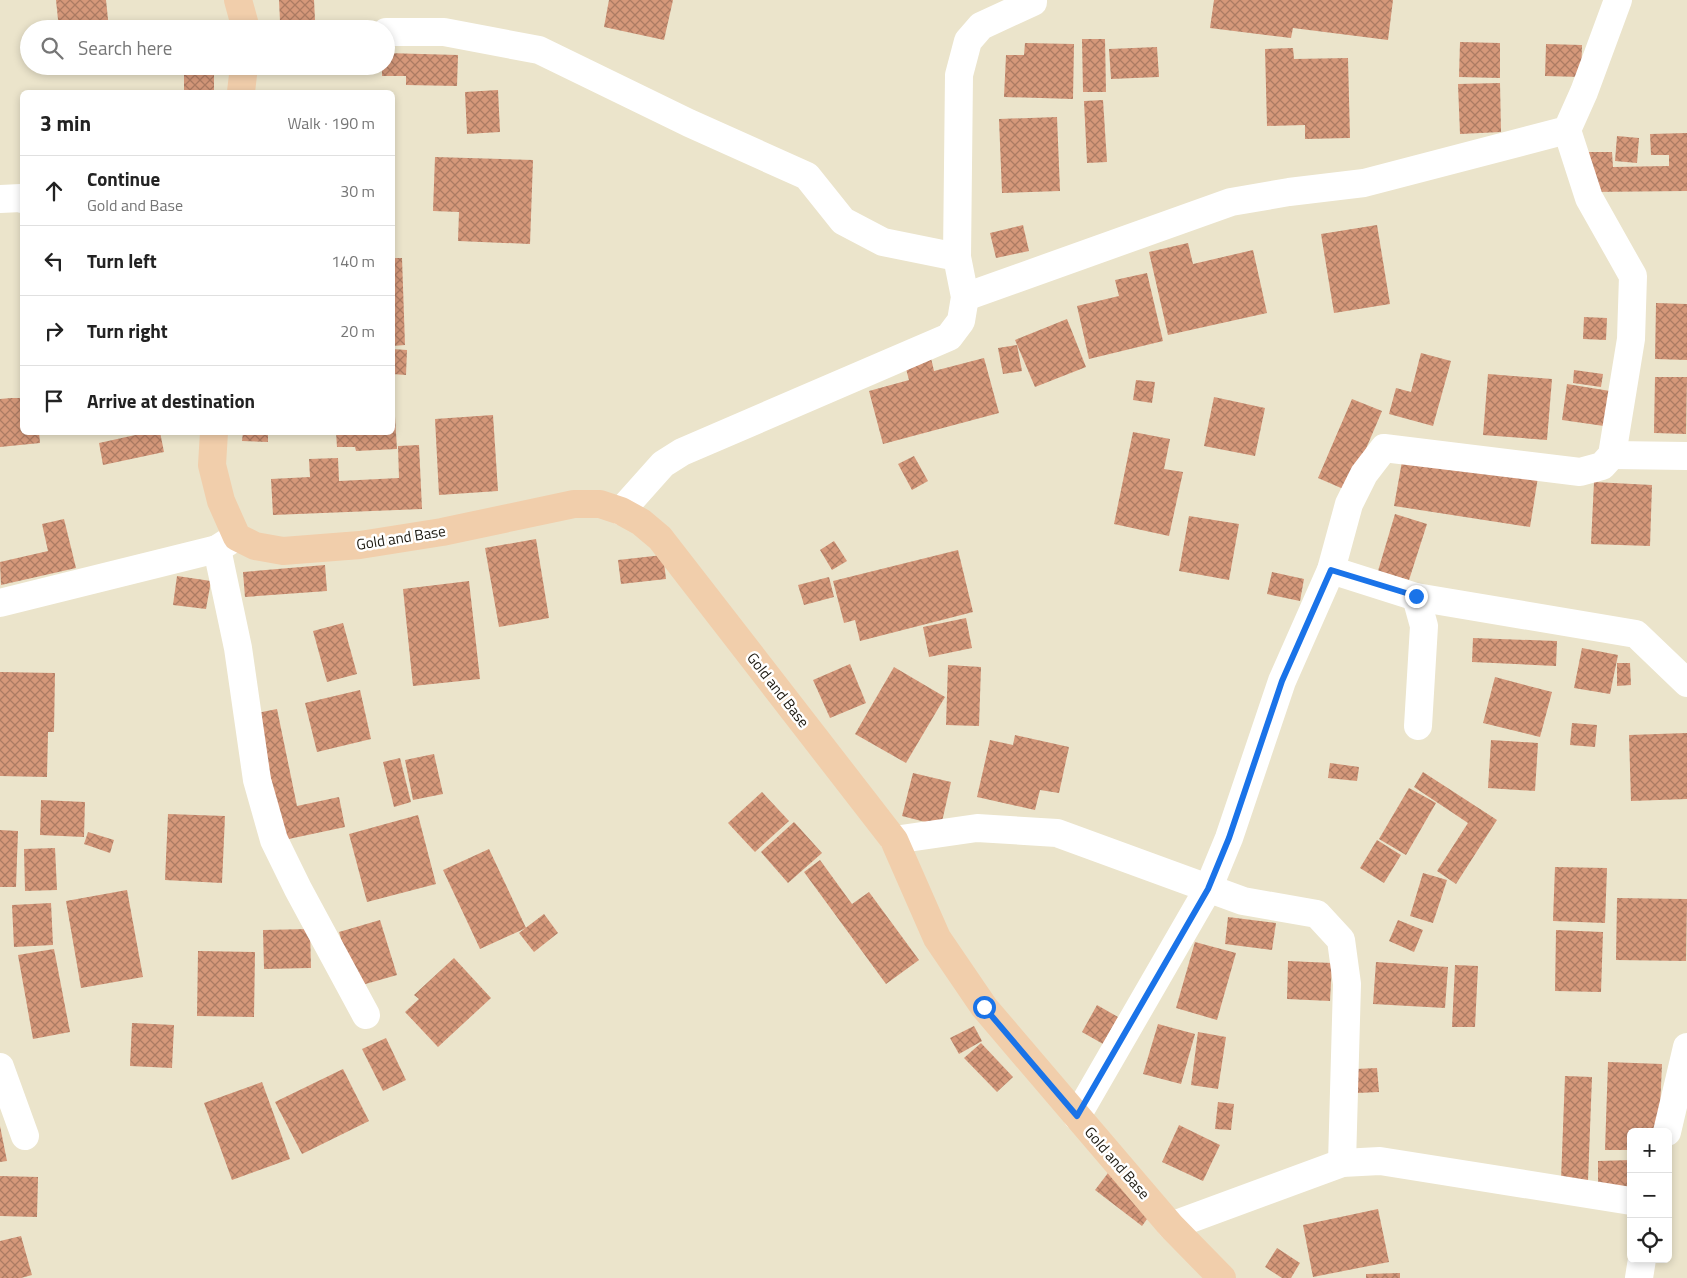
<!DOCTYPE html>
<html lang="en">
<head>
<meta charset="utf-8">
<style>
  :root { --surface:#fff; --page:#f6f6f6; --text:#222; --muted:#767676; --line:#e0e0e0 }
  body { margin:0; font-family:"Titillium Web",sans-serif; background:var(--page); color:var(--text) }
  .controls { position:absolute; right:15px; bottom:15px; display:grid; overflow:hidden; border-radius:8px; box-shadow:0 2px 8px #0003 }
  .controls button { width:45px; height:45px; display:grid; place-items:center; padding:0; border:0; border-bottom:1px solid var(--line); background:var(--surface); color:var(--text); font:25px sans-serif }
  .stop { position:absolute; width:15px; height:15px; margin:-11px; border:4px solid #1a73e8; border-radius:50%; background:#fff }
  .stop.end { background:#1a73e8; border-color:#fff; box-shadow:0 1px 5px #0008 }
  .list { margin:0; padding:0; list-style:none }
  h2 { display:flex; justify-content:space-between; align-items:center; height:65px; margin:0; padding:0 20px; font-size:21px }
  h2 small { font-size:16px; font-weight:400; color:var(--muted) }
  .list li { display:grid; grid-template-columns:32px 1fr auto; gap:15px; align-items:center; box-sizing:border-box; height:70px; padding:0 20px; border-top:1px solid var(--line) }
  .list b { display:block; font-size:19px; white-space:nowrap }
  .list p { margin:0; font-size:16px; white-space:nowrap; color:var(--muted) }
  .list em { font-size:16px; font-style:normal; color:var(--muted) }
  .icon { flex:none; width:28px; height:28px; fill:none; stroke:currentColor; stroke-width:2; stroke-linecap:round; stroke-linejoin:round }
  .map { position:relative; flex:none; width:1687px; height:1278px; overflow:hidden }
  .search { position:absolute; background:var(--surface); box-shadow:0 2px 8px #0003; left:20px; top:20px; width:375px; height:55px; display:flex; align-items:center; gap:12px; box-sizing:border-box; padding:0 18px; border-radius:28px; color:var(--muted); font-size:19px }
  .panel { position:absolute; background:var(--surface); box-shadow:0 2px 8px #0003; left:20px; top:90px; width:375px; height:345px; border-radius:8px }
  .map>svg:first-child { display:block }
</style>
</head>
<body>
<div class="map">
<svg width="1687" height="1278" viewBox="0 0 1687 1278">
  <defs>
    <pattern id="building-cross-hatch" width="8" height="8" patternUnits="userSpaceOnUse" patternTransform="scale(1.25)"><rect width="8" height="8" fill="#d5987a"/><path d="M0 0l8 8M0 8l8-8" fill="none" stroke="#ac7b63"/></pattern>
  </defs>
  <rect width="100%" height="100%" fill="#ebe4cb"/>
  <g fill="url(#building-cross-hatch)">
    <path d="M56,0h50l3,29h-50z"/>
    <path d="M279,0h35l1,20 -35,1z"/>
    <path d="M609,0h64l-9,40 -60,-13z"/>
    <path d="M1214,0h179l-5,40 -95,-12 -2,10 -81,-10z"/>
    <path d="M1082,39h23l1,53h-23z"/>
    <path d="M1460,42l40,1v35l-41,-1z"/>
    <path d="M1025,43l49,1 -1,55 -69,-2 2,-42h18z"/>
    <path d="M1546,44l36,1 -1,32 -36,-1z"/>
    <path d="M1157,47l2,30 -48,2 -2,-30z"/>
    <path d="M1293,48l1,11 54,-1 2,80 -45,1v-14l-38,1 -2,-77z"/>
    <path d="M386,53l72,2 -1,31 -51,-1v-9h-24v-10h4z"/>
    <path d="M184,71l30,1v20h-30z"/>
    <path d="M1500,83l1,49 -41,2 -2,-50z"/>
    <path d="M498,90l2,42 -33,2 -2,-42z"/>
    <path d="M1103,100l4,62 -20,1 -3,-62z"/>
    <path d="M1057,117l3,74 -58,2 -3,-74z"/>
    <path d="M1687,133v58l-99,1 -1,-40h25l1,15 56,-1v-11h-18l-1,-21z"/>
    <path d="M1617,136l22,2 -2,25 -22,-2z"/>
    <path d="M435,157l98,3 -3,84 -72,-3 1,-29 -26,-1z"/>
    <path d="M1023,225l6,26 -33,7 -6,-25z"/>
    <path d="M1377,225l13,79 -56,9 -13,-79z"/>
    <path d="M1188,243l5,21 60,-14 14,63 -99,22 -19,-83z"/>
    <path d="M392,258h10l3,87 -13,1z"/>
    <path d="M1147,273l16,68 -74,18 -12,-53 42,-10 -4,-16z"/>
    <path d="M1656,303l31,1v56l-32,-1z"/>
    <path d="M1584,317l23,1 -1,22 -23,-1z"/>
    <path d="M1067,319l19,48 -51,20 -20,-47z"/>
    <path d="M1017,345l5,26 -19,3 -5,-26z"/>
    <path d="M392,349l15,1 -1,25 -14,-1z"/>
    <path d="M1421,353l30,8 -18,65 -44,-12 7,-26 15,4z"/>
    <path d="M931,358l3,13 50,-13 15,55 -116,31 -14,-53 40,-11 -4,-15z"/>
    <path d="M1574,370l29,4 -2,13 -28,-4z"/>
    <path d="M1488,374l64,5 -5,61 -64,-5z"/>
    <path d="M1655,377h32l-1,57 -32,-1z"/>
    <path d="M1136,380l19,2 -3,21 -19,-3z"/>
    <path d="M1567,384l43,7 -6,35 -42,-6z"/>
    <path d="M1214,397l51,11 -10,48 -51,-10z"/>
    <path d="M11,398h11v34h17l1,11 -40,4v-48z"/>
    <path d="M1352,399l30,12 -34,80 -30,-13z"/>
    <path d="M392,400h2l3,49 -41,2 -1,-4h-18l-1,-15h56z"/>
    <path d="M493,415l5,76 -59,4 -4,-76z"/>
    <path d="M149,432h11l4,20 -61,13 -4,-22z"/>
    <path d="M243,432h25v10l-26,-1z"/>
    <path d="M1133,432l37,7 -6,30 19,3 -14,64 -55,-12z"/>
    <path d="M419,445l3,64 -149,6 -2,-36 39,-2 -1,-18 29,-1 1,23 60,-3 -1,-32z"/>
    <path d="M914,456l14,25 -16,9 -14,-26z"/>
    <path d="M1403,456l135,21 -8,50 -136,-21z"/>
    <path d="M1594,482l58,3 -2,61 -59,-2z"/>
    <path d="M1395,514l32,10 -18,56 -31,-9z"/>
    <path d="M1189,516l50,8 -10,56 -50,-9z"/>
    <path d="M64,519l12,49 -75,17 -1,-23 48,-11 -6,-27z"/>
    <path d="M536,539l13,79 -50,9 -14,-79z"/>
    <path d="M834,541l13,20 -15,9 -12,-20z"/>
    <path d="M958,550l15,62 -113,29 -5,-21 -11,3 -11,-42z"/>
    <path d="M663,555l3,24 -45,5 -3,-24z"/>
    <path d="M325,565l2,26 -82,6 -2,-25z"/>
    <path d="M1272,572l32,7 -4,22 -33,-7z"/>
    <path d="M177,576l34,5 -5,28 -33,-4z"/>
    <path d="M829,577l5,20 -30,8 -6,-20z"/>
    <path d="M469,581l11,98 -67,7 -10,-97z"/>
    <path d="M966,618l6,30 -43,9 -6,-30z"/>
    <path d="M343,623l14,51 -30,8 -14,-51z"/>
    <path d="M1473,638l84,3 -1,25 -84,-4z"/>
    <path d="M1582,648l36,7 -8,39 -36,-6z"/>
    <path d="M1617,663h13l1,22 -14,1z"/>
    <path d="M850,664l16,39 -36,15 -17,-38z"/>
    <path d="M948,665l33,2 -2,59 -33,-1z"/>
    <path d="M894,667l51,30 -39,66 -51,-29z"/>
    <path d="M0,672l55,1 -1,59h-6l-1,45 -47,-1z"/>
    <path d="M1495,677l57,15 -12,45 -57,-14z"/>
    <path d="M360,690l11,49 -54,13 -12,-49z"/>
    <path d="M277,709l20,97 42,-9 6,30 -61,13 -27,-127z"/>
    <path d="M1572,723l25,2 -2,22 -25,-2z"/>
    <path d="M1687,733v66l-56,2 -2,-66z"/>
    <path d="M1015,735l54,12 -10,46 -19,-3 -5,20 -58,-13 13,-57 23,5z"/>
    <path d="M1491,740l47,3 -3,48 -47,-3z"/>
    <path d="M434,754l9,40 -30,6 -8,-40z"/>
    <path d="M400,758l11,44 -17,5 -11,-45z"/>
    <path d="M1330,763l29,4 -2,14 -29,-3z"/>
    <path d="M1423,772l74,48 -41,64 -19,-13 31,-48 -54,-36z"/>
    <path d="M913,773l38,9 -10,44 -39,-10z"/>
    <path d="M1409,788l27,15 -30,52 -27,-16z"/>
    <path d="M762,792l27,29 -34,31 -27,-29z"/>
    <path d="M41,800l44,2 -1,35 -44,-2z"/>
    <path d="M168,814l57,2 -3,67 -57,-3z"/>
    <path d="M418,815l18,69 -69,18 -18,-68z"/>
    <path d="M794,822l28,31 -34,30 -27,-31z"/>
    <path d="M0,830l18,1 -2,56h-16z"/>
    <path d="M88,832l26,8 -4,13 -26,-9z"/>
    <path d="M1377,840l24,15 -17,28 -24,-15z"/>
    <path d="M55,848l2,42 -32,1 -1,-42z"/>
    <path d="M489,849l37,79 -46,21 -37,-79z"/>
    <path d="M820,860l32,44 17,-12 50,68 -33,24 -82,-112z"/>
    <path d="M1555,867l52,1 -2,55 -52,-2z"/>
    <path d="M1423,873l24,7 -14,43 -23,-7z"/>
    <path d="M127,890l16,87 -62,11 -15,-87z"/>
    <path d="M1617,898l70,1 -1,62 -70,-1z"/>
    <path d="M51,903l2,42 -39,2 -2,-42z"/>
    <path d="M544,914l14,19 -24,19 -15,-19z"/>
    <path d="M1228,917l48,6 -4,27 -47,-6z"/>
    <path d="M380,920l17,55 -42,12 -16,-55z"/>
    <path d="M1398,920l25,10 -9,22 -25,-11z"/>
    <path d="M310,929l1,39 -47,1 -1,-39z"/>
    <path d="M1556,930l47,2 -2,60 -46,-1z"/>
    <path d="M1195,942l41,11 -19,67 -41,-12z"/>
    <path d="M54,949l16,83 -37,7 -15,-84z"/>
    <path d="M198,951l57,1 -1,65 -57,-1z"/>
    <path d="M454,958l37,40 -53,49 -33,-35 14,-13 -5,-4z"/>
    <path d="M1288,961l44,2 -2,38 -43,-2z"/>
    <path d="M1376,962l72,5 -3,41 -72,-4z"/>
    <path d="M1455,965l23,1 -3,61h-23z"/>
    <path d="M1097,1005l21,12 -15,27 -21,-12z"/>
    <path d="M132,1023l42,2 -2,43 -42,-2z"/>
    <path d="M1158,1024l37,10 -14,50 -38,-10z"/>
    <path d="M974,1026l8,15 -23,13 -9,-16z"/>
    <path d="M1198,1032l28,5 -8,52 -27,-4z"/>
    <path d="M386,1038l20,42 -23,11 -21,-42z"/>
    <path d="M981,1043l32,34 -16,15 -33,-34z"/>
    <path d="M1608,1062l54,2 -3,68h-28v18h-26z"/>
    <path d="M1377,1068l2,24 -22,1 -1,-24z"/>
    <path d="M343,1069l26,52 -67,33 -27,-52z"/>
    <path d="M1565,1076l27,1 -4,104 -27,-1z"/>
    <path d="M262,1082l28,77 -58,21 -28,-77z"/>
    <path d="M1218,1102l16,2 -3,26 -16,-1z"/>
    <path d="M1179,1125l41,20 -17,36 -41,-19z"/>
    <path d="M0,1126l7,35 -7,1z"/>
    <path d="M1631,1160v34h-33v-33z"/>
    <path d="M1108,1173l47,35 -13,18 -47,-36z"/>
    <path d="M0,1176l38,1 -1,40 -37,-1z"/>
    <path d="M1378,1209l11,53 -76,15 -10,-52z"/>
    <path d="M21,1236l11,39 -11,3h-21v-37z"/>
    <path d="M1277,1248l23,15 -9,15h-9l-17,-11z"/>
    <path d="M1400,1273v5h-34v-4z"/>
  </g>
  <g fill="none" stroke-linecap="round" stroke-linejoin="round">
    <g stroke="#fff" stroke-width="28">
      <path d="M386,32h58l95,18 150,73 118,53 36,45 40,21 74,15"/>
      <path d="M0,199l21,-1 1,1"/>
      <path d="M965,297l266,-95 58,-10 75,-9 203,-53 17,-38 34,-92"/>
      <path d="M1612,455l75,1"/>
      <path d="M621,511l42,-47 19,-12 267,-115 12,-16 4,-24 -8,-40 2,-182 9,-34 13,-15 52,-24v-2"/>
      <path d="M217,549l21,99 19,132 17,60 24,49 68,126"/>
      <path d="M1331,570l85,27 220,37 51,49"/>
      <path d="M1416,597l8,29 -6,100"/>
      <path d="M0,603l217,-54 14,-9"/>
      <path d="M894,840l83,-12 80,5 186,68 74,13 24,26 6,44 -5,179"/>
      <path d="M0,1067l25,69"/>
      <path d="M1077,1116l131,-227 21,-51 53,-157 49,-111 18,-66 15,-30 20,-26 196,24 22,-6 10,-11 19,-116 2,-63 -44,-78 -22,-68"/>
      <path d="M1667,1132l20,-85"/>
      <path d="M1171,1226l171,-63 38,-2 251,40"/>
      <path d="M1639,1278l3,-19"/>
    </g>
    <g stroke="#f1ceab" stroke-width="28">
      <path d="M238,0l8,29"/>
      <path d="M241,92l3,-26"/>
      <path d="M214,432l-2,33 9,36 16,36 18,9 28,5 77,-6 82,-13 132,-28h26l21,7 20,11 19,16 234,302 43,98 47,69 187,219 51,52"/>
    </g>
  </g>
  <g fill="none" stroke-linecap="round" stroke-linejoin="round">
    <path stroke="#1a73e8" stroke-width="6" d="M984,1007l93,109 131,-227 21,-51 53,-157 49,-111 85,26"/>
  </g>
  <g text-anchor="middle" stroke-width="5" stroke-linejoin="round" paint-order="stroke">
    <g font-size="15" fill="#1d1a11" stroke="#fff">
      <text transform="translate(401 538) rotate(-9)" y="5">Gold and Base</text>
      <text transform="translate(778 690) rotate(52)" y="5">Gold and Base</text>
      <text transform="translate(1117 1163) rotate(49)" y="5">Gold and Base</text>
    </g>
  </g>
</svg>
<div class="controls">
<button>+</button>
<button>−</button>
<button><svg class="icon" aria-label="locate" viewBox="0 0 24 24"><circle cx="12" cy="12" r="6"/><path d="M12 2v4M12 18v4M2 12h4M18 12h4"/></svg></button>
</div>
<div class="stop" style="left:984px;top:1007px"></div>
<div class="stop end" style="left:1416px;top:596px"></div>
<div class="search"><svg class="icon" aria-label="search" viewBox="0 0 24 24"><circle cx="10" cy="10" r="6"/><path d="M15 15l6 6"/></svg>Search here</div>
<section class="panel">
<h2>3 min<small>Walk · 190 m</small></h2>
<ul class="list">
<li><svg class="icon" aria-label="ahead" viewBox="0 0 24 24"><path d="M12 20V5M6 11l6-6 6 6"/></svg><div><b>Continue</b><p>Gold and Base</p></div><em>30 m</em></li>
<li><svg class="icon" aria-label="left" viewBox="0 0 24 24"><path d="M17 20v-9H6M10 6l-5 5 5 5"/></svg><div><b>Turn left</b></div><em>140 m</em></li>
<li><svg class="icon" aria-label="right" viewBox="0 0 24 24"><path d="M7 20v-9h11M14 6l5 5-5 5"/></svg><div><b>Turn right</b></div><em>20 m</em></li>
<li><svg class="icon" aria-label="arrive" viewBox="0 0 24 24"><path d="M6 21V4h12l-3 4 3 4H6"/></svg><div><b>Arrive at destination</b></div></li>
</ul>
</section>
</div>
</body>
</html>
